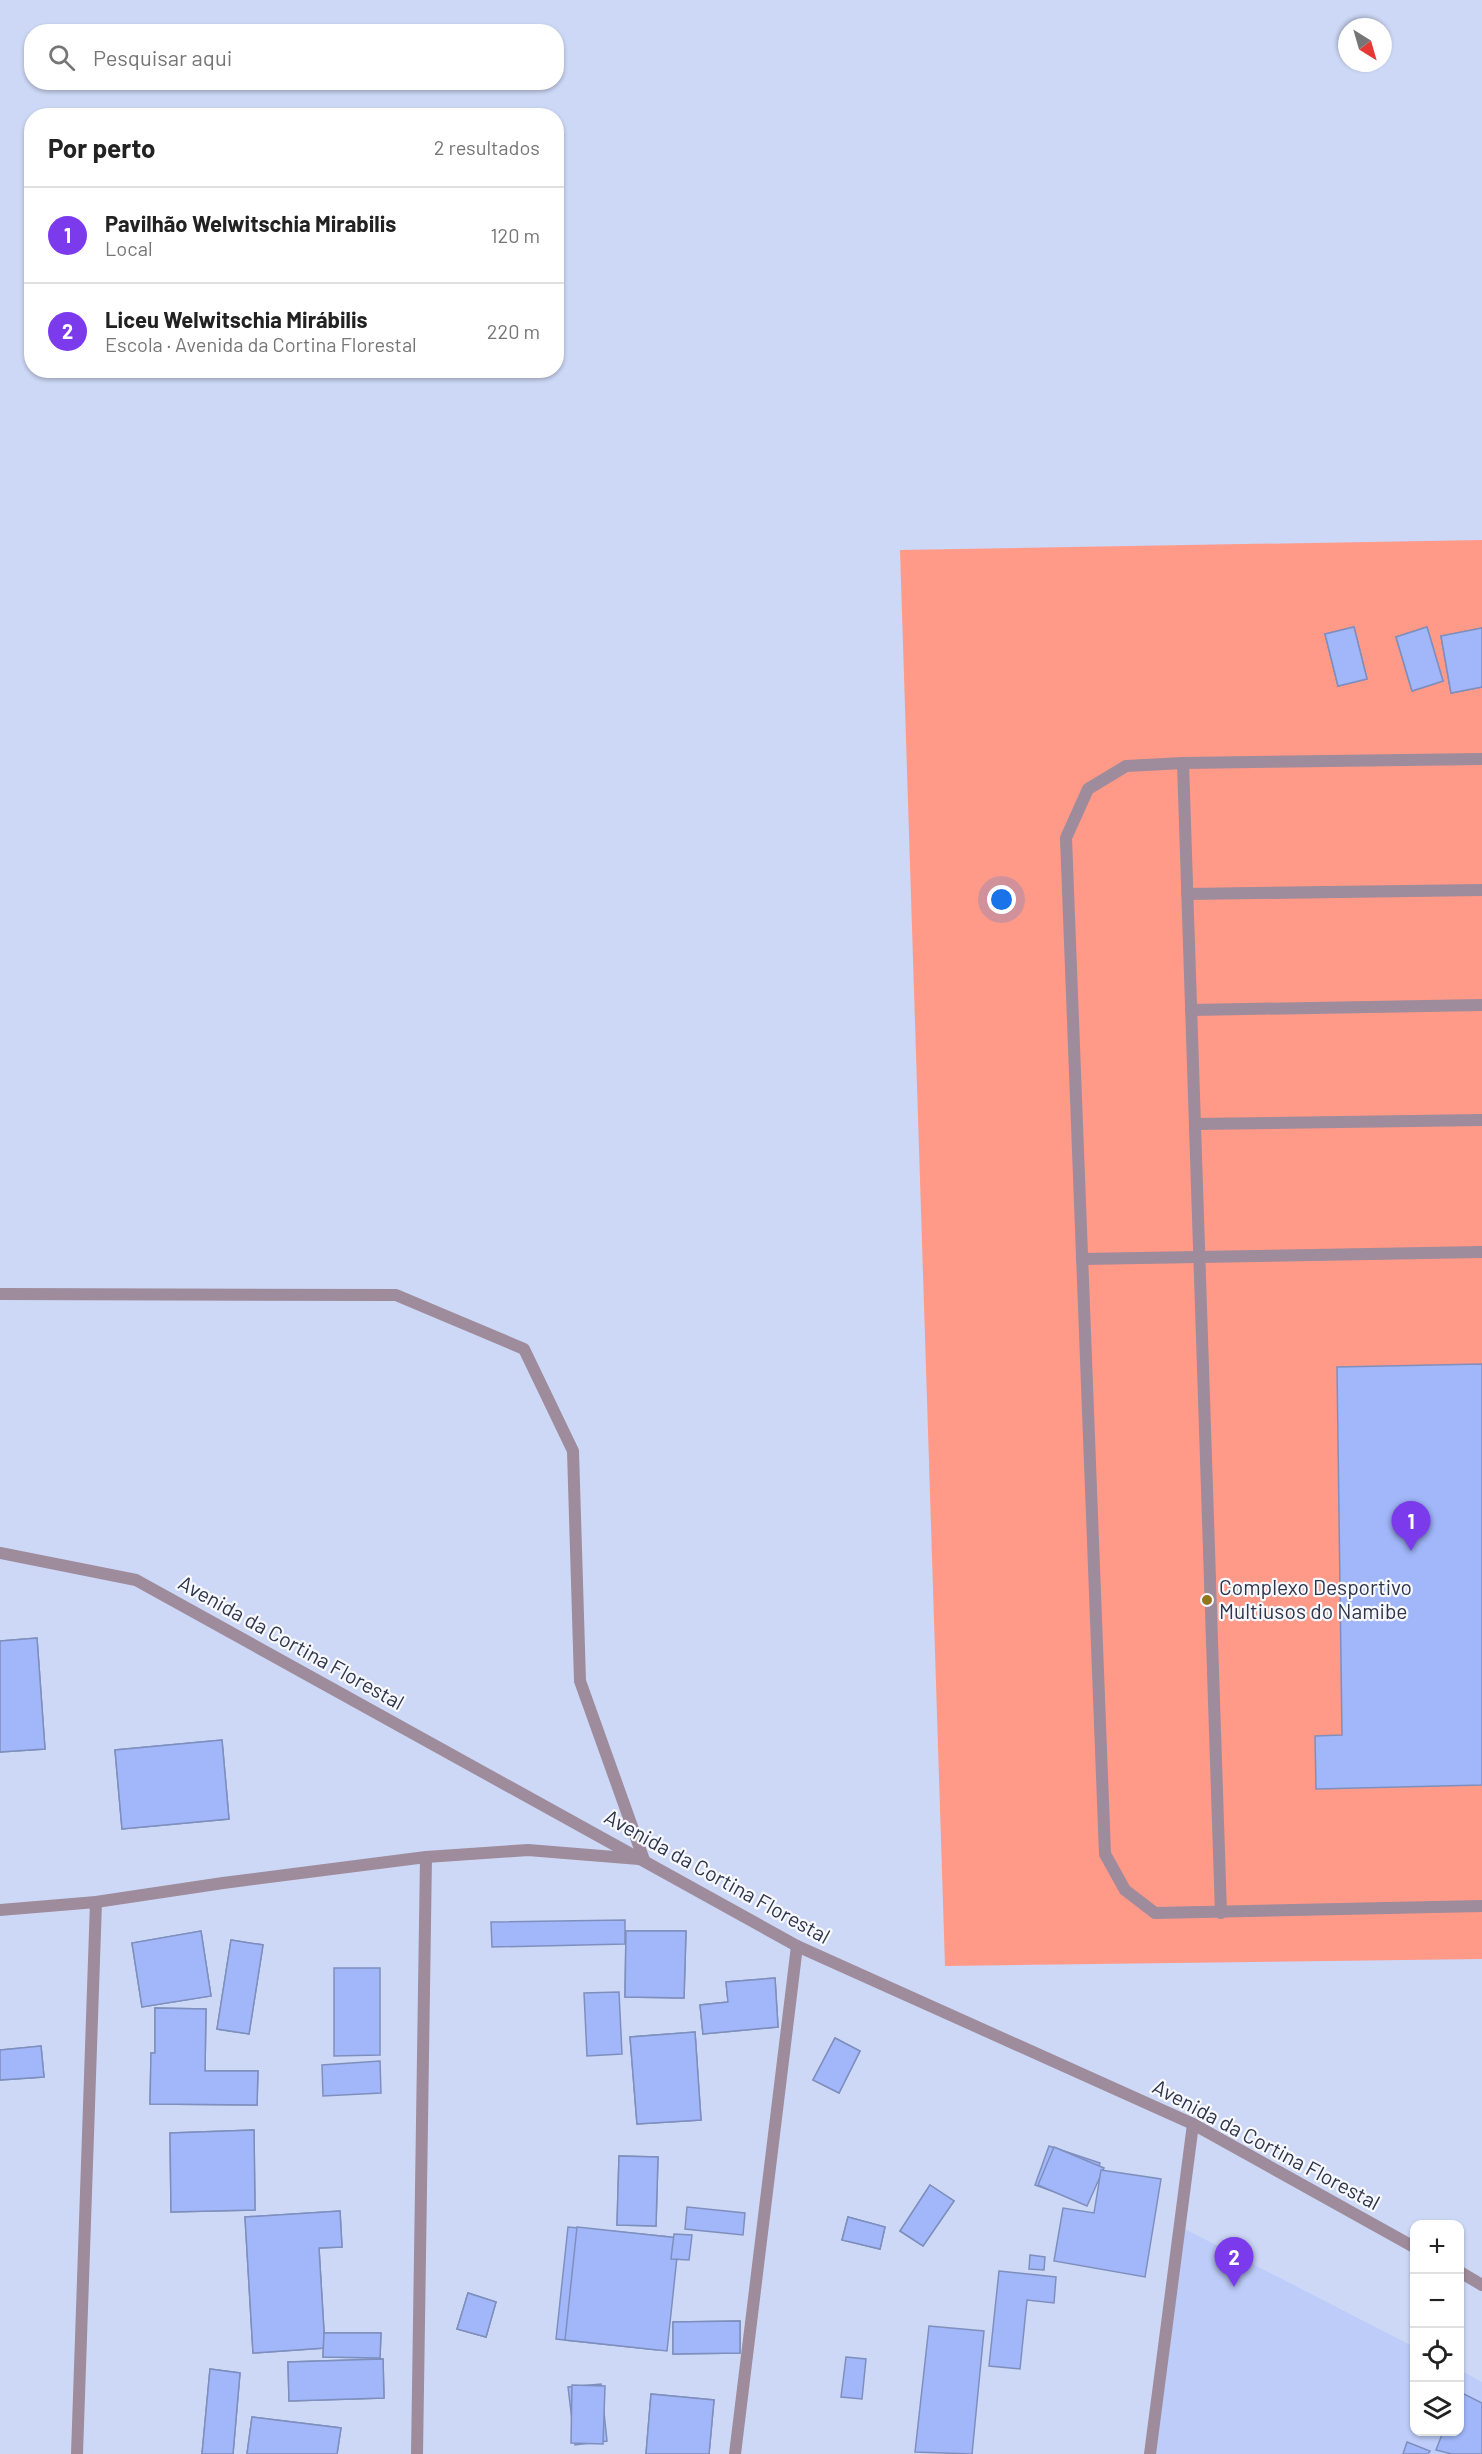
<!DOCTYPE html>
<html lang="pt">
<head>
<meta charset="utf-8">
<style>
  :root { --surface:#fff; --page:#f2f2f2; --text:#222; --muted:#767676; --line:#e0e0e0; --accent:#7c3aed }
  body { margin:0; font-family:Barlow,sans-serif; background:var(--page); color:var(--text) }
  .controls { position:absolute; right:18px; bottom:18px; display:grid; overflow:hidden; border-radius:12px; box-shadow:0 2px 4px #0004 }
  .controls button { width:54px; height:54px; display:grid; place-items:center; padding:0; border:0; border-bottom:2px solid var(--line); background:var(--surface); color:var(--text); font:30px sans-serif }
  .compass { position:absolute; left:1338px; top:18px; width:54px; height:54px; border-radius:50%; background:var(--surface); box-shadow:0 2px 4px #0004; rotate:143deg }
  .you { position:absolute; left:1002px; top:900px; width:21px; height:21px; margin:-15px; border:4px solid #fff; border-radius:50%; background:#1a73e8; box-shadow:0 0 0 9px #1a73e833 }
  .badge { display:grid; place-items:center; width:39px; height:39px; border-radius:50%; background:var(--accent); color:#fff; font-size:20px; font-weight:700 }
  .pin { position:absolute; translate:-50% -50px; filter:drop-shadow(0 2px 3px #0008) }
  .pin::after { content:''; position:absolute; top:32px; width:21px; height:18px; background:inherit; clip-path:polygon(0 0,100% 0,50% 100%) }
  .list { margin:0; padding:0; list-style:none }
  h2 { display:flex; justify-content:space-between; align-items:center; height:78px; margin:0; padding:0 24px; font-size:26px }
  h2 small { font-size:20px; font-weight:400; color:var(--muted) }
  .list li { display:grid; grid-template-columns:39px 1fr auto; gap:18px; align-items:center; box-sizing:border-box; height:96px; padding:0 24px; border-top:2px solid var(--line) }
  .list b { display:block; font-size:22px; white-space:nowrap }
  .list p { margin:0; font-size:20px; white-space:nowrap; color:var(--muted) }
  .list em { font-size:20px; font-style:normal; color:var(--muted) }
  .icon { flex:none; width:33px; height:33px; fill:none; stroke:currentColor; stroke-width:2; stroke-linecap:round; stroke-linejoin:round }
  .map { position:relative; flex:none; width:1482px; height:2454px; overflow:hidden }
  .search { position:absolute; background:var(--surface); box-shadow:0 2px 4px #0004; left:24px; top:24px; width:540px; height:66px; display:flex; align-items:center; gap:15px; box-sizing:border-box; padding:0 21px; border-radius:24px; color:var(--muted); font-size:22px }
  .panel { position:absolute; background:var(--surface); box-shadow:0 2px 4px #0004; left:24px; top:108px; width:540px; height:270px; border-radius:24px }
  .map>svg:first-child { display:block }
</style>
</head>
<body>
<div class="map">
<svg width="1482" height="2454" viewBox="0 0 1482 2454">
  <rect width="100%" height="100%" fill="#cdd8f6"/>
  <path fill="#bdccf9" d="M1179,2226l235,121v85h46v-62l22,12v72h-332z"/>
  <path fill="#f98" d="M1482,540v1419l-537,7 -45,-1416z"/>
  <g fill="#a1b7fa" stroke="#7f8fbd" stroke-width="1.5">
    <path d="M1354,627l13,52 -29,7 -13,-52z"/>
    <path d="M1354,627l13,52 -29,7 -13,-52z"/>
    <path d="M1427,627l16,54 -31,10 -16,-54z"/>
    <path d="M1427,627l16,54 -31,10 -16,-54z"/>
    <path d="M1482,628v59l-31,6 -10,-57z"/>
    <path d="M1482,628v59l-31,6 -10,-57z"/>
    <path d="M1482,1364v421l-166,4 -1,-53 27,-1 -5,-368z"/>
    <path d="M37,1638l8,111 -45,3v-111z"/>
    <path d="M37,1638l8,111 -45,3v-111z"/>
    <path d="M222,1740l7,79 -107,10 -7,-79z"/>
    <path d="M222,1740l7,79 -107,10 -7,-79z"/>
    <path d="M625,1920v24l-133,3 -1,-25z"/>
    <path d="M201,1931l10,65 -69,11 -10,-64z"/>
    <path d="M201,1931l10,65 -69,11 -10,-64z"/>
    <path d="M626,1931h60l-2,67 -59,-1z"/>
    <path d="M626,1931h60l-2,67 -59,-1z"/>
    <path d="M231,1940l32,5 -14,89 -32,-5z"/>
    <path d="M231,1940l32,5 -14,89 -32,-5z"/>
    <path d="M334,1968h46v87l-46,1z"/>
    <path d="M775,1978l3,49 -75,7 -3,-29 28,-3 -2,-20z"/>
    <path d="M775,1978l3,49 -75,7 -3,-29 28,-3 -2,-20z"/>
    <path d="M619,1992l3,62 -35,2 -3,-63z"/>
    <path d="M155,2008l51,1 -1,62h53l-1,34 -107,-1 1,-51h4z"/>
    <path d="M155,2008l51,1 -1,62h53l-1,34 -107,-1 1,-51h4z"/>
    <path d="M695,2032l6,88 -64,4 -7,-87z"/>
    <path d="M695,2032l6,88 -64,4 -7,-87z"/>
    <path d="M835,2038l25,13 -21,42 -26,-13z"/>
    <path d="M835,2038l25,13 -21,42 -26,-13z"/>
    <path d="M41,2046l3,31 -44,3v-30z"/>
    <path d="M41,2046l3,31 -44,3v-30z"/>
    <path d="M380,2061l1,32 -58,3 -1,-31z"/>
    <path d="M254,2130l1,80 -84,2 -1,-79z"/>
    <path d="M254,2130l1,80 -84,2 -1,-79z"/>
    <path d="M1049,2146l51,17 -14,40 -51,-18z"/>
    <path d="M1054,2147l50,21 -17,38 -49,-21z"/>
    <path d="M619,2156l39,1 -2,69 -39,-1z"/>
    <path d="M619,2156l39,1 -2,69 -39,-1z"/>
    <path d="M1101,2170l60,9 -16,98 -91,-16 9,-53 31,5z"/>
    <path d="M930,2185l24,16 -31,45 -23,-15z"/>
    <path d="M930,2185l24,16 -31,45 -23,-15z"/>
    <path d="M687,2207l58,6 -2,22 -58,-6z"/>
    <path d="M340,2211l2,36 -23,1 6,100 -72,5 -8,-136z"/>
    <path d="M340,2211l2,36 -23,1 6,100 -72,5 -8,-136z"/>
    <path d="M848,2217l37,10 -5,22 -38,-9z"/>
    <path d="M848,2217l37,10 -5,22 -38,-9z"/>
    <path d="M568,2227l102,10 -13,113 -101,-11z"/>
    <path d="M577,2227l102,11 -12,113 -102,-11z"/>
    <path d="M674,2234l18,1 -3,25 -18,-1z"/>
    <path d="M1030,2255l15,2 -1,13 -15,-1z"/>
    <path d="M999,2271l57,6 -2,26 -27,-3 -7,69 -31,-3z"/>
    <path d="M468,2293l28,9 -10,35 -29,-8z"/>
    <path d="M468,2293l28,9 -10,35 -29,-8z"/>
    <path d="M740,2321v32l-67,1v-32z"/>
    <path d="M740,2321v32l-67,1v-32z"/>
    <path d="M929,2326l55,5 -12,123 -57,-2z"/>
    <path d="M324,2333h57l-1,25 -57,-1z"/>
    <path d="M324,2333h57l-1,25 -57,-1z"/>
    <path d="M846,2357l20,2 -4,40 -21,-2z"/>
    <path d="M383,2359l1,39 -95,3 -1,-39z"/>
    <path d="M383,2359l1,39 -95,3 -1,-39z"/>
    <path d="M210,2369l30,4 -7,81h-31z"/>
    <path d="M210,2369l30,4 -7,81h-31z"/>
    <path d="M601,2384l6,57 -32,4 -7,-58z"/>
    <path d="M572,2385l33,1 -2,58 -32,-1z"/>
    <path d="M1460,2392l22,11v51h-30l-16,-4 7,-18h17z"/>
    <path d="M651,2394l63,6 -5,54h-63z"/>
    <path d="M651,2394l63,6 -5,54h-63z"/>
    <path d="M252,2417l89,11 -4,26h-90z"/>
    <path d="M252,2417l89,11 -4,26h-90z"/>
    <path d="M1407,2442l23,9 -2,3h-25z"/>
  </g>
  <g fill="none" stroke-linecap="round" stroke-linejoin="round">
    <g stroke="#9e8b9c" stroke-width="12">
      <path d="M1482,759l-299,4 -57,3 -38,23 -22,49 39,1016 20,36 30,23 327,-7"/>
      <path d="M1183,763l38,1150"/>
      <path d="M1187,894l295,-4"/>
      <path d="M1191,1010l291,-5"/>
      <path d="M1195,1124l287,-4"/>
      <path d="M1082,1259l400,-7"/>
      <path d="M0,1294l396,1 128,54 49,102 7,230 64,179"/>
      <path d="M735,2454l62,-508"/>
    </g>
    <g stroke="#9e8b9c" stroke-width="12">
      <path d="M0,1553l136,27 661,366 396,178 221,123"/>
      <path d="M0,1910l96,-8 127,-19 203,-26 102,-7 111,9"/>
      <path d="M1460,2272l22,13"/>
      <path d="M77,2454l19,-552"/>
      <path d="M417,2454l9,-597"/>
      <path d="M1150,2454l43,-330"/>
    </g>
  </g>
  <circle fill="#92761c" stroke="#f7f9ff" stroke-width="2" cx="1207" cy="1600" r="6"/>
  <g text-anchor="middle" stroke-width="4.5" stroke-linejoin="round" paint-order="stroke">
    <g font-size="21" fill="#30364a" stroke="#f7f9ff" text-anchor="start">
      <text x="1219" y="1595">Complexo Desportivo<tspan x="1219" dy="24">Multiusos do Namibe</tspan></text>
    </g>
    <g font-size="21" fill="#30364a" stroke="#f7f9ff">
      <text transform="translate(291 1643) rotate(29)" y="7">Avenida da Cortina Florestal</text>
      <text transform="translate(717 1877) rotate(29)" y="7">Avenida da Cortina Florestal</text>
      <text transform="translate(1266 2145) rotate(28)" y="7">Avenida da Cortina Florestal</text>
    </g>
  </g>
</svg>
<div class="controls">
<button>+</button>
<button>−</button>
<button><svg class="icon" aria-label="locate" viewBox="0 0 24 24"><circle cx="12" cy="12" r="6"/><path d="M12 2v4M12 18v4M2 12h4M18 12h4"/></svg></button>
<button><svg class="icon" aria-label="layers" viewBox="0 0 24 24"><path d="M12 4l9 5-9 5-9-5zM3 14l9 5 9-5"/></svg></button>
</div>
<svg class="compass" viewBox="-18 -18 36 36"><path d="M0-13l5 13h-10z" fill="#e53935"/><path d="M0 13l5-13h-10z" fill="#767676"/></svg>
<div class="you"></div>
<div class="pin badge" style="left:1411px;top:1551px">1</div>
<div class="pin badge" style="left:1234px;top:2287px">2</div>
<div class="search"><svg class="icon" aria-label="search" viewBox="0 0 24 24"><circle cx="10" cy="10" r="6"/><path d="M15 15l6 6"/></svg>Pesquisar aqui</div>
<section class="panel">
<h2>Por perto<small>2 resultados</small></h2>
<ul class="list">
<li><span class="badge">1</span><div><b>Pavilhão Welwitschia Mirabilis</b><p>Local</p></div><em>120 m</em></li>
<li><span class="badge">2</span><div><b>Liceu Welwitschia Mirábilis</b><p>Escola · Avenida da Cortina Florestal</p></div><em>220 m</em></li>
</ul>
</section>
</div>
</body>
</html>
